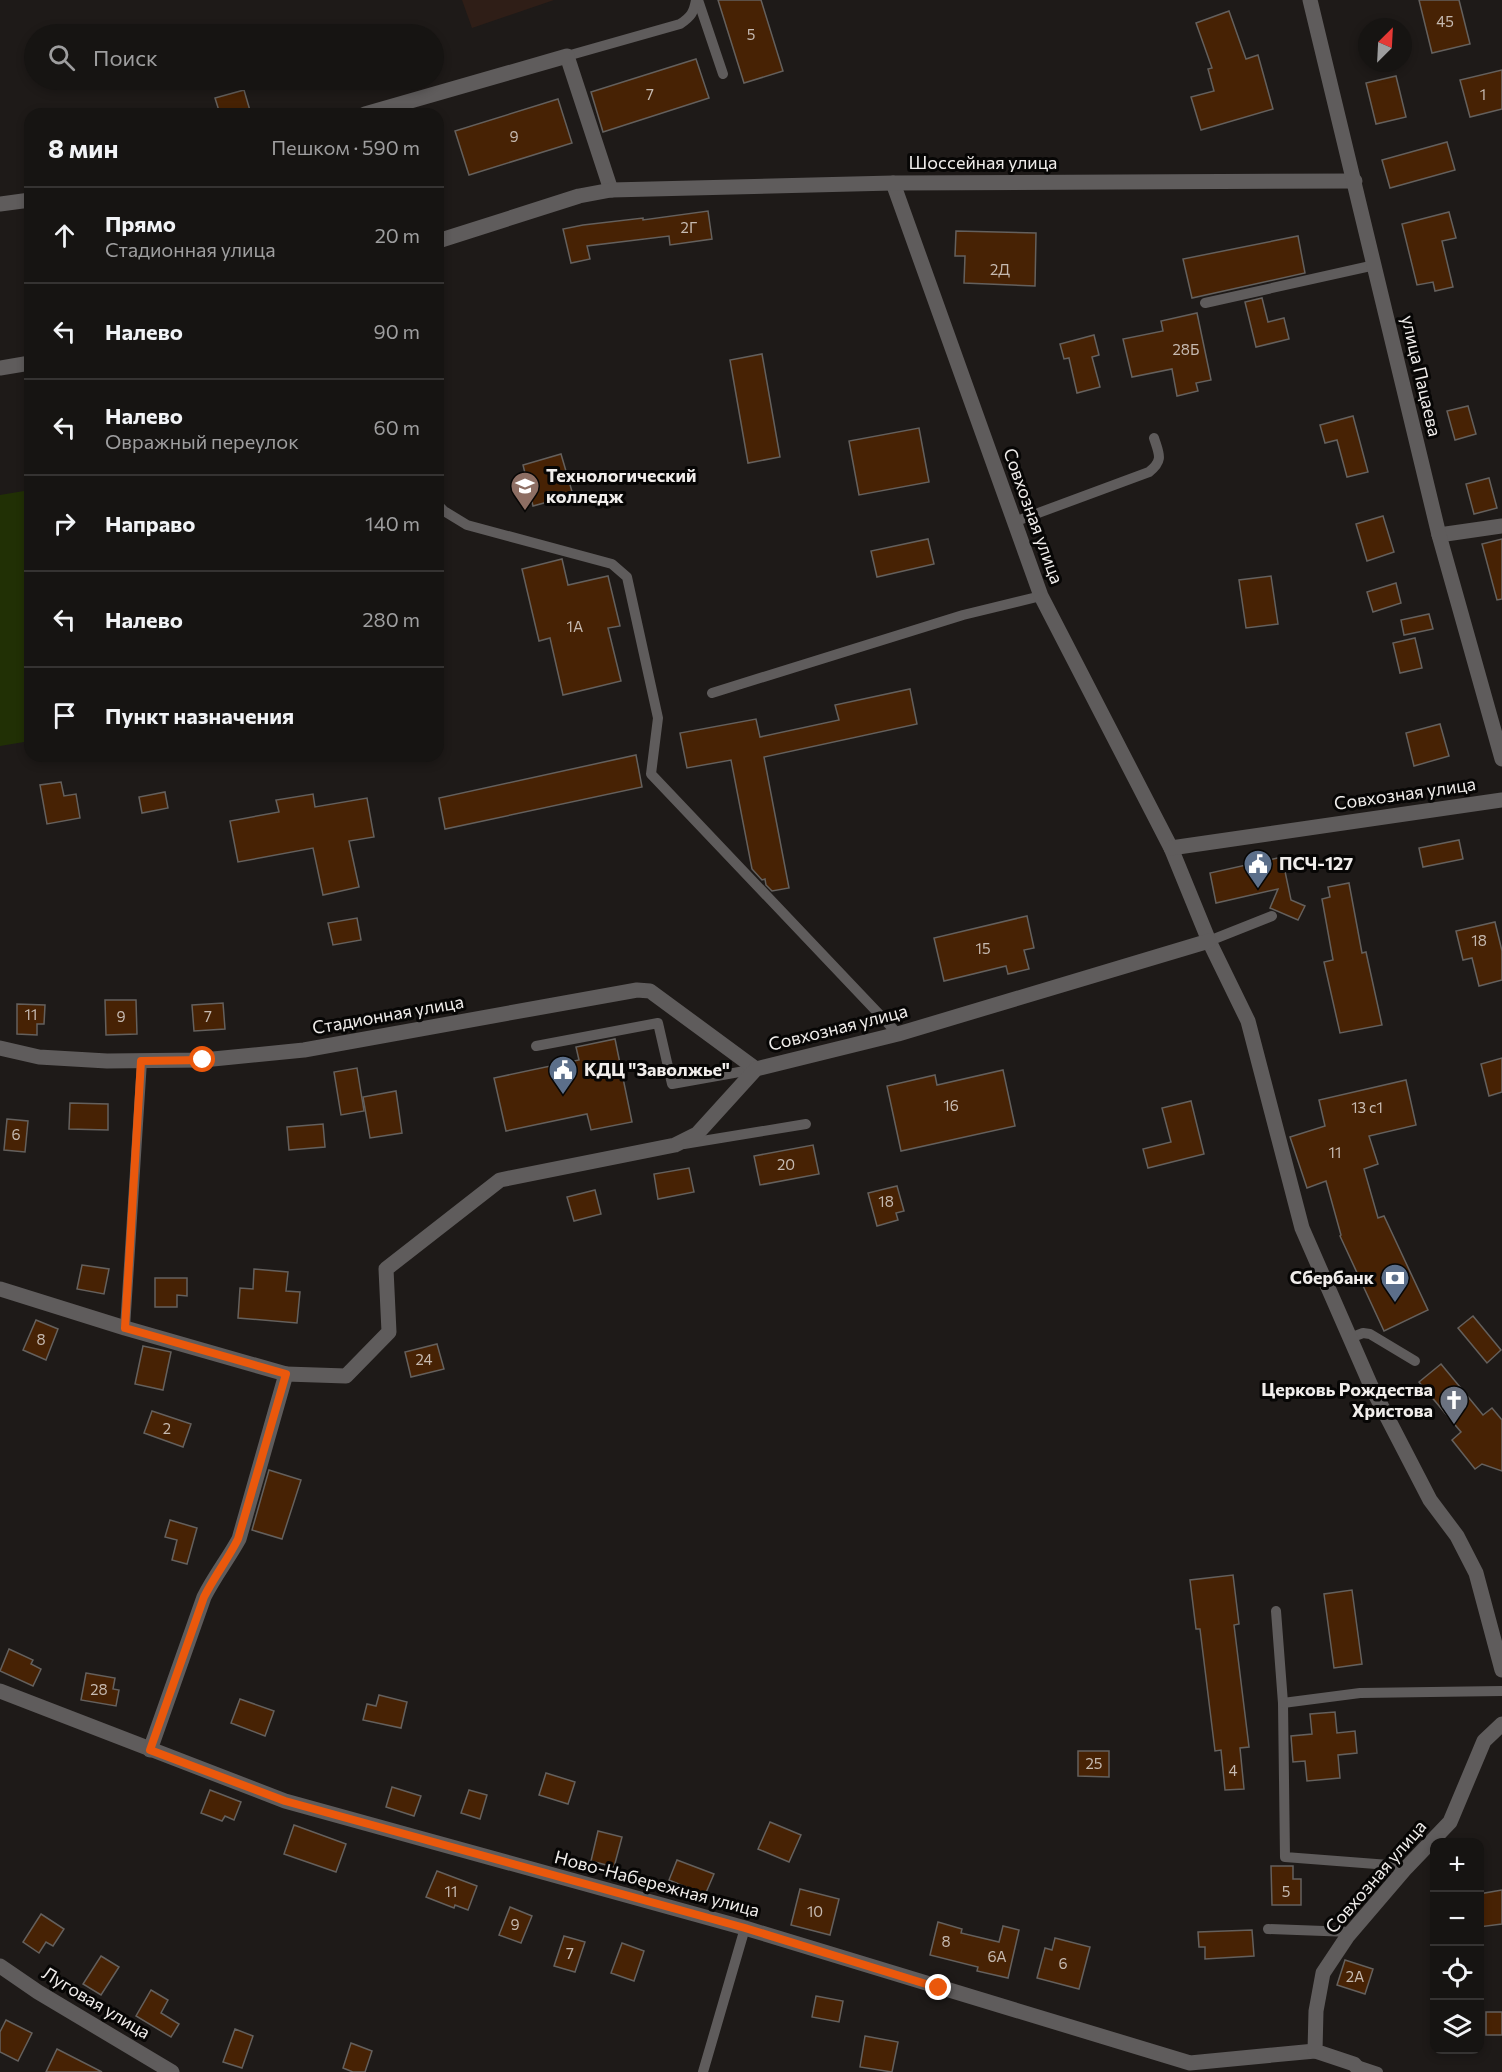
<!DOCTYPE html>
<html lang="ru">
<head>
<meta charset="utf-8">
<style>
  :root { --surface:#161412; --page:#1f1d1b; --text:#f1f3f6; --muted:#9e9e9f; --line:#353332 }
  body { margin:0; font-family:Commissioner,sans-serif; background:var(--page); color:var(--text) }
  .controls { position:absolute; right:18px; bottom:18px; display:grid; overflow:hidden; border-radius:12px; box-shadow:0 3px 9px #0003 }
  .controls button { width:54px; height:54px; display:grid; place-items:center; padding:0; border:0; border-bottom:2px solid var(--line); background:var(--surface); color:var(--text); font:30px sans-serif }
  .compass { position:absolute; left:1358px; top:18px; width:54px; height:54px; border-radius:50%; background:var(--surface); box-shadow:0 3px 9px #0003; rotate:24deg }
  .stop { position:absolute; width:18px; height:18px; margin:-14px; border:4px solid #ea580c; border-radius:50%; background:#fff }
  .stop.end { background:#ea580c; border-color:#fff; box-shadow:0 2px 6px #0008 }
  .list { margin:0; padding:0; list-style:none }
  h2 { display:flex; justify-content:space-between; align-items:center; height:78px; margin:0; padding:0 24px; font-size:26px }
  h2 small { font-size:20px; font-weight:400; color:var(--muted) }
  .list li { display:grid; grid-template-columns:39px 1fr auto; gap:18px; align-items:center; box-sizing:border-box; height:96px; padding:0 24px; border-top:2px solid var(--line) }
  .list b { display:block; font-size:22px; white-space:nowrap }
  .list p { margin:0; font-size:20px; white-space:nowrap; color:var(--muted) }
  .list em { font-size:20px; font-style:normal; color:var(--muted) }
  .icon { flex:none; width:33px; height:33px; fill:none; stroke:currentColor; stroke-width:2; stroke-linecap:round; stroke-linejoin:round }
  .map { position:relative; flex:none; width:1502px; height:2072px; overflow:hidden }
  .search { position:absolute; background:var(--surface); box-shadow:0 3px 9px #0003; left:24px; top:24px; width:420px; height:66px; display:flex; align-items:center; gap:15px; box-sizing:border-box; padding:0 21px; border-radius:33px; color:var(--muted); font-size:22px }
  .panel { position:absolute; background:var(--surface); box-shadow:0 3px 9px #0003; left:24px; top:108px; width:420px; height:654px; border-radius:18px }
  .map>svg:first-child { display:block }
</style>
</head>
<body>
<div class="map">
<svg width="1502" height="2072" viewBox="0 0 1502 2072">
  <rect width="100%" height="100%" fill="#1e1a18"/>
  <path fill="#2f1e17" d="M462,0h92l-82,28z"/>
  <path fill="#213005" d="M30,490v251l-30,5v-251z"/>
  <g fill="#472204" stroke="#64605d" stroke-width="1.5">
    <path d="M718,0h43l22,71 -39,12z"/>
    <path d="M1419,0h40l11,44 -38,9z"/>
    <path d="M1229,11l17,48 12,-4 15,54 -72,21 -10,-33 23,-6 -6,-22 4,-1 -16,-45z"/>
    <path d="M696,59l13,39 -106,34 -12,-40z"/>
    <path d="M1502,70v39l-32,8 -10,-37z"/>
    <path d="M1396,76l10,41 -30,7 -10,-41z"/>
    <path d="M244,90l7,24h-31l-5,-16z"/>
    <path d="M558,99l14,44 -103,32 -14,-44z"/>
    <path d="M1447,142l8,28 -65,18 -8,-28z"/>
    <path d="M708,211l4,28 -42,6 -1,-9 -82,10 3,13 -19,4 -8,-34 20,-4 60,-7v2z"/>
    <path d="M1449,212l7,26 -14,3 11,46 -18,4 -2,-9 -16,3 -15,-61z"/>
    <path d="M956,231l80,2 -1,53 -71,-3 1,-27h-10z"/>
    <path d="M1298,236l7,37 -113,25 -9,-39z"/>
    <path d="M1262,298l6,24 16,-4 5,21 -33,8 -11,-45z"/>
    <path d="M1197,313l14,67 -15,3 2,8 -21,5 -5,-27 -40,8 -9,-38 40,-8 -2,-10z"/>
    <path d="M1094,335l5,20 -7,2 8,30 -23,6 -8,-35 -5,1 -4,-15z"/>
    <path d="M762,354l18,103 -32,6 -18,-103z"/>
    <path d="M1468,406l8,28 -21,6 -8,-29z"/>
    <path d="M1353,416l15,56 -21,5 -10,-37 -12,3 -5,-18z"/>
    <path d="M919,428l10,54 -70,13 -10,-54z"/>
    <path d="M561,454l12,41 -40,11 -10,-41z"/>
    <path d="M1489,478l8,30 -23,6 -8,-30z"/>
    <path d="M1383,516l11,36 -27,9 -11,-37z"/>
    <path d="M928,539l6,25 -57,13 -6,-26z"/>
    <path d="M1502,539v60l-5,1 -15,-56z"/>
    <path d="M562,559l6,26 40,-9 12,50 -12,2 13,53 -58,14 -13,-57 -11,3 -17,-72z"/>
    <path d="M1271,576l7,48 -32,4 -7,-48z"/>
    <path d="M1396,583l5,20 -28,9 -6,-20z"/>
    <path d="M1429,614l4,15 -29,6 -3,-15z"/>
    <path d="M1415,638l7,30 -22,5 -7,-30z"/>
    <path d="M910,689l7,35 -153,33 25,131 -17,3 -6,-6 -1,-6 -3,1 -10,-11 -21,-109 -44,8 -7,-35 76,-14 4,18 79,-17 -4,-15z"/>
    <path d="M1440,724l9,32 -35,10 -8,-33z"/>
    <path d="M636,755l6,32 -197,42 -6,-31z"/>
    <path d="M61,782l3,14 12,-2 4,24 -33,6 -7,-39z"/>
    <path d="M165,792l3,16 -26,5 -3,-16z"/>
    <path d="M313,794l2,13 52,-9 7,39 -25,4 10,46 -36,8 -10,-47 -75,14 -8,-41 49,-9 -3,-12z"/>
    <path d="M1459,840l4,19 -40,8 -4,-19z"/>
    <path d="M1282,857l9,43 14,6 -7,14 -28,-12 8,-19 -62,14 -6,-30z"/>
    <path d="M1349,883l13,70 4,-1 16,73 -42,8 -16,-71 9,-2 -11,-61 8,-2 -2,-10z"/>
    <path d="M1027,916l7,32 -10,2 5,19 -21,5 -2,-8 -62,15 -10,-43z"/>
    <path d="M357,918l4,22 -28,5 -5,-22z"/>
    <path d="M1495,922l7,29v29l-23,6 -7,-28 -9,2 -7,-29z"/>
    <path d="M105,1000h31l1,34 -31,1z"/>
    <path d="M223,1003l2,26 -31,2 -2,-26z"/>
    <path d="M17,1004l28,1 -1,19h-7v11l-20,-1z"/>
    <path d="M615,1039l17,83 -41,8 -4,-16 -81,17 -12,-53 85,-18 -3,-13z"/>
    <path d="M1502,1058v34l-13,4 -8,-32z"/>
    <path d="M357,1068l7,43 -23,4 -7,-43z"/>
    <path d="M1003,1070l12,56 -114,25 -14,-65 48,-11 2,10z"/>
    <path d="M1406,1080l10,45 -47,11 9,28 -14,5 14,49 6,-2 44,94 -44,21 -44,-95 1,-1 -15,-54 -19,7 -17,-51 35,-11 -6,-26z"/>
    <path d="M396,1091l6,42 -32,5 -7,-41z"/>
    <path d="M1191,1101l13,53 -56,14 -5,-19 28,-7 -9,-34z"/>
    <path d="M70,1103l38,1v26l-39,-1z"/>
    <path d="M7,1119l21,2 -3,31 -21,-2z"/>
    <path d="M323,1124l2,23 -36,3 -2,-23z"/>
    <path d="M813,1145l6,29 -59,11 -6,-29z"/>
    <path d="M689,1168l5,24 -36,7 -4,-25z"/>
    <path d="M897,1186l7,25 -8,2 2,7 -21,6 -9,-33z"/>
    <path d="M595,1190l6,24 -27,7 -7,-24z"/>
    <path d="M82,1265l27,4 -5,25 -27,-5z"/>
    <path d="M254,1269l34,3 -2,19 14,1 -3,31 -59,-5 2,-30 13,1z"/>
    <path d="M155,1278h32v18l-10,-1v12h-22z"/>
    <path d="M1473,1316l28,34 -14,13 -29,-35z"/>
    <path d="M36,1320l22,9 -12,31 -23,-10z"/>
    <path d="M437,1344l7,25 -33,8 -6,-25z"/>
    <path d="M143,1346l28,6 -8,38 -28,-6z"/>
    <path d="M1441,1364l42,51 9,-7 10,12v51l-20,-7 -7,5 -23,-29 9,-8 -42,-50z"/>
    <path d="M152,1411l39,13 -8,23 -39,-14z"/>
    <path d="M269,1470l32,10 -19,59 -30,-9z"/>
    <path d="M170,1520l27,8 -10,36 -15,-4 5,-20 -12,-3z"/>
    <path d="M1233,1575l6,49 -5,1 15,122 -9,1 4,41 -19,1 -4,-40 -6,1 -15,-122h-4l-6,-49z"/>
    <path d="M1352,1590l10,74 -28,4 -10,-74z"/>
    <path d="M9,1649l24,11 -2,4 10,5 -8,17 -33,-15z"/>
    <path d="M86,1673l29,5 -2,11 6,1 -3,16 -35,-6z"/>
    <path d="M379,1695l28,7 -6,26 -38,-8 4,-16 9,2z"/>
    <path d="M240,1699l34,12 -9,25 -34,-13z"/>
    <path d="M1335,1712l2,21 18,-2 2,22 -19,2 2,23 -33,3 -2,-20 -12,1 -2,-26 21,-2 -2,-20z"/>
    <path d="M1078,1751h31v26l-31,-1z"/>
    <path d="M546,1773l29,9 -7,22 -29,-9z"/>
    <path d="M392,1787l29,9 -7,20 -28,-9z"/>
    <path d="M210,1790l31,12 -7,18 -9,-4 -3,5 -21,-8z"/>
    <path d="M469,1790l18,5 -7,24 -19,-6z"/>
    <path d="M770,1822l31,13 -12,27 -31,-13z"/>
    <path d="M294,1825l52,19 -10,28 -52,-18z"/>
    <path d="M598,1831l24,6 -8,30 -23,-6z"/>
    <path d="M677,1860l37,14 -9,21 -36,-15z"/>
    <path d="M1271,1866h22v13h8v26h-29z"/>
    <path d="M437,1871l40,15 -9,24 -13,-5 -1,3 -28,-11z"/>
    <path d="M800,1889l39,10 -9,36 -39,-10z"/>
    <path d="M1502,1890v34l-23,3v-33z"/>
    <path d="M510,1907l22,9 -11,27 -22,-8z"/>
    <path d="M41,1914l23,15 -11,17 -7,-4 -7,11 -16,-11z"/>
    <path d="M938,1922l24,7 -1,4 38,9 4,-16 16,4 -11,48 -31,-7 1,-4 -48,-12z"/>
    <path d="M1252,1930l2,26 -49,3v-12h-6l-1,-15z"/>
    <path d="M564,1936l21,6 -10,30 -21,-6z"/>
    <path d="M1055,1938l35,9 -11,42 -42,-11 8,-30 7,2z"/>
    <path d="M622,1943l22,8 -10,30 -23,-8z"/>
    <path d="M101,1956l18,11 -18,28 -18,-11z"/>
    <path d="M1345,1960l28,9 -8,25 -28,-9z"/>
    <path d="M151,1990l17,10 -7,13 18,11 -8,13 -35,-21z"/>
    <path d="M816,1996l27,5 -4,21 -27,-5z"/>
    <rect x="1486" y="2012" width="16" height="23"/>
    <path d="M6,2020l26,13 -14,28 -18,-9v-20z"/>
    <path d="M235,2029l18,7 -11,32 -19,-6z"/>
    <path d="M865,2036l33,6 -6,30 -32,-5z"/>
    <path d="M351,2043l21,8 -7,21h-12l-10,-4z"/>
    <path d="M57,2049l45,23h-56z"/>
  </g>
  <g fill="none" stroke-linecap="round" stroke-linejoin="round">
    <g stroke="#5f5c5c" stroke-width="10">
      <path d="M698,0l25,74"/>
      <path d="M567,56l113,-32c11,-7 14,-12 16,-24"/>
      <path d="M1205,303l170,-38"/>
      <path d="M438,505l6,6 23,14 145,39 15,13 31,141 -7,56 247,260"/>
      <path d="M1014,522l135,-50c15,-12 10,-18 5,-34"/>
      <path d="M712,693l251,-78 78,-19"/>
      <path d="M1209,941l63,-25"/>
      <path d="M536,1046l122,-23 14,61 84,-15"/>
      <path d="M684,1144l122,-20"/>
      <path d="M125,1328l17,-267"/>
      <path d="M1350,1338l13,-5 7,1 45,27"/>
      <path d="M1276,1611l7,92 2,154 104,8 17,3"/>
      <path d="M1283,1703l77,-10 142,-2"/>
      <path d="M1268,1929l83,3"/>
      <path d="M1354,2064l24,8"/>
      <path d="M703,2072l42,-144"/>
    </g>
    <g stroke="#5f5c5c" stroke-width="15">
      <path d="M365,114l202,-58 44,134"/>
      <path d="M893,183l148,413 130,252 38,93 39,80 54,207 69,158 59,114 27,36 19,37 26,97"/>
      <path d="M0,204l30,-4"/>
      <path d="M438,241l141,-45 32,-6 282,-7 462,-2"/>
      <path d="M0,368l30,-5"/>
      <path d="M1439,535l63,-9"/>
      <path d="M1171,848l331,-48"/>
      <path d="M0,1048l39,9 68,4 96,-1 101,-10 333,-60 13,1 106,78"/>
      <path d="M0,1289l125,39 161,46"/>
      <path d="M0,1691l285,110 460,127 445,135 125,-12"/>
      <path d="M150,1750l54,-153c10,-20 24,-38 35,-58l47,-165 60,2 43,-44 -3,-63 114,-89 175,-35 22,-11 59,-65 142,-35 311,-93"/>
      <path d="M0,1966l38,26 134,80"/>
      <path d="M1361,2072l-7,-8 -39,-13 1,-40 7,-38 24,-36 59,-69 44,-46 34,-81 18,-17"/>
    </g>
    <path stroke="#5f5c5c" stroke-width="15" d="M1310,0l129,535 63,224"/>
  </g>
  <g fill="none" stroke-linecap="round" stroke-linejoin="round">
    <path stroke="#ea580c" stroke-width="8" d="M203,1060l-62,1 -16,267 161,46 -48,165c-10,20 -24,38 -34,58l-54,153 135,51 460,127 194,60"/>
  </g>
  <defs>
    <g id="university-pin" transform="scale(1.5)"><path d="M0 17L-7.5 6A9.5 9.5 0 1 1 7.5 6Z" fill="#8d6e63" stroke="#070605"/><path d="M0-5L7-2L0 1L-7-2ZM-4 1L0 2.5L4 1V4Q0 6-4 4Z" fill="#fff"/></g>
    <g id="civic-pin" transform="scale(1.5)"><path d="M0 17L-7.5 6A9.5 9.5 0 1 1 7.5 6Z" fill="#5c6f8a" stroke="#070605"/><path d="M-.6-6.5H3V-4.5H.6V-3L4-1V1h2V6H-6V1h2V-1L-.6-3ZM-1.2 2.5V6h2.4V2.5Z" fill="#fff"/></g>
    <g id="bank-pin" transform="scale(1.5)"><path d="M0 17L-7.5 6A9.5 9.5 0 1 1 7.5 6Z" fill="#5c6f8a" stroke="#070605"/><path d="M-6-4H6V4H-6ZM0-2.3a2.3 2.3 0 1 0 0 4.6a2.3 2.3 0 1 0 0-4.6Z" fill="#fff"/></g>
    <g id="church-pin" transform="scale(1.5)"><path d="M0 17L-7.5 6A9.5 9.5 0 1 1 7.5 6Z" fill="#6b7280" stroke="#070605"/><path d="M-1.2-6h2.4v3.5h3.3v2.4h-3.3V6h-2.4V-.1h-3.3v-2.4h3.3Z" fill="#fff"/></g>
  </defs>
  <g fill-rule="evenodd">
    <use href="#university-pin" x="525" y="486"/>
    <use href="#civic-pin" x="1258" y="864"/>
    <use href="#civic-pin" x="563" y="1070"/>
    <use href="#bank-pin" x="1395" y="1278"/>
    <use href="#church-pin" x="1454" y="1400"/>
  </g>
  <g text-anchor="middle" stroke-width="6" stroke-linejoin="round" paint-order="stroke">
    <g font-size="15" fill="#c6bab1">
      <text x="1445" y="27">45</text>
      <text x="751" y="40">5</text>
      <text x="650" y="100">7</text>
      <text x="1483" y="100">1</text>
      <text x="514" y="142">9</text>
      <text x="689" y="233">2Г</text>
      <text x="1000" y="275">2Д</text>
      <text x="1186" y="355">28Б</text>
      <text x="575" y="632">1А</text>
      <text x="1479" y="946">18</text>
      <text x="983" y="954">15</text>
      <text x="31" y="1020">11</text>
      <text x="121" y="1022">9</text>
      <text x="208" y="1022">7</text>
      <text x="951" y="1111">16</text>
      <text x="1367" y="1113">13 с1</text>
      <text x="16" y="1140">6</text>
      <text x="1335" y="1158">11</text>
      <text x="786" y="1170">20</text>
      <text x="886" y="1207">18</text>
      <text x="41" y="1345">8</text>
      <text x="424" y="1365">24</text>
      <text x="167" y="1434">2</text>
      <text x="99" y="1695">28</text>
      <text x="1094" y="1769">25</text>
      <text x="1233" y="1776">4</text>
      <text x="451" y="1897">11</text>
      <text x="1286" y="1897">5</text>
      <text x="815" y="1917">10</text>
      <text x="515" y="1930">9</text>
      <text x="946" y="1947">8</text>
      <text x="570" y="1959">7</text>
      <text x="997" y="1962">6А</text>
      <text x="1063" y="1969">6</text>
      <text x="1355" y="1982">2А</text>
    </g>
    <g font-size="18" fill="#f0edeb" stroke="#070605">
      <text x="983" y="169">Шоссейная улица</text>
      <text transform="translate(1421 376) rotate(77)" y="6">улица Пацаева</text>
      <text transform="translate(1033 516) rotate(70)" y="6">Совхозная улица</text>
      <text transform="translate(1405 794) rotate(-8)" y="6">Совхозная улица</text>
      <text transform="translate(388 1015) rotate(-10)" y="6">Стадионная улица</text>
      <text transform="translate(838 1028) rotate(-14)" y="6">Совхозная улица</text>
      <text transform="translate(1376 1877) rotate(-49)" y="6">Совхозная улица</text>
      <text transform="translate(657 1884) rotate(15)" y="6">Ново-Набережная улица</text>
      <text transform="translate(96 2003) rotate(31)" y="6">Луговая улица</text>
    </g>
    <g font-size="18" font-weight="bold" fill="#f0edeb" stroke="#070605" text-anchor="start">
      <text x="546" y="482">Технологический<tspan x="546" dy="21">колледж</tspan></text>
      <text x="1279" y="870">ПСЧ-127</text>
      <text x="584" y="1076">КДЦ "Заволжье"</text>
      <text x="1374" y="1284" text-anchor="end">Сбербанк</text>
      <text x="1433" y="1396" text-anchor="end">Церковь Рождества<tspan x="1433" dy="21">Христова</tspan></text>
    </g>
  </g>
</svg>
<div class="controls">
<button>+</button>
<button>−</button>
<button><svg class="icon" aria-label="locate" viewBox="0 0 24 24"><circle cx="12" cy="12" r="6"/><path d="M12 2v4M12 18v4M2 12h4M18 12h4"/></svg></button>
<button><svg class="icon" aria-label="layers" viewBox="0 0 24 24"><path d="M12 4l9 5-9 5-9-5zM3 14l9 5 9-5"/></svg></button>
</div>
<svg class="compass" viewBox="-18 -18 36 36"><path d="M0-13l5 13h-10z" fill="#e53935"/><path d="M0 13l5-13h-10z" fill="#9e9e9f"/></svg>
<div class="stop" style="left:203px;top:1060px"></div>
<div class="stop end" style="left:939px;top:1988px"></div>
<div class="search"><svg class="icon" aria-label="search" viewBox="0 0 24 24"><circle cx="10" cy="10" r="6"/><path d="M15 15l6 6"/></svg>Поиск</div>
<section class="panel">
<h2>8 мин<small>Пешком · 590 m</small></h2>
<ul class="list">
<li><svg class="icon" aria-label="ahead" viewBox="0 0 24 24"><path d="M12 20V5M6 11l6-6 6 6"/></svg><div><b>Прямо</b><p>Стадионная улица</p></div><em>20 m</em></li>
<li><svg class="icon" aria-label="left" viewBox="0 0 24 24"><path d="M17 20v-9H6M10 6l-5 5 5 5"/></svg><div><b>Налево</b></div><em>90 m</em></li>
<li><svg class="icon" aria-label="left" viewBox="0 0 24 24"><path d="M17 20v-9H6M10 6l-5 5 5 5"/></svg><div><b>Налево</b><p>Овражный переулок</p></div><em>60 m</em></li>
<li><svg class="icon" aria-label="right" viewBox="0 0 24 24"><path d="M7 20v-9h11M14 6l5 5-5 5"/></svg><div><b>Направо</b></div><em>140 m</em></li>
<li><svg class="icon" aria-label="left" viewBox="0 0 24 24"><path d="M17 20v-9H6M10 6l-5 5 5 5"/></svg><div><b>Налево</b></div><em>280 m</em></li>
<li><svg class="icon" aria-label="arrive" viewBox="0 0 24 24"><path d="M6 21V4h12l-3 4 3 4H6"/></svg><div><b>Пункт назначения</b></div></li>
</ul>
</section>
</div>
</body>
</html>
